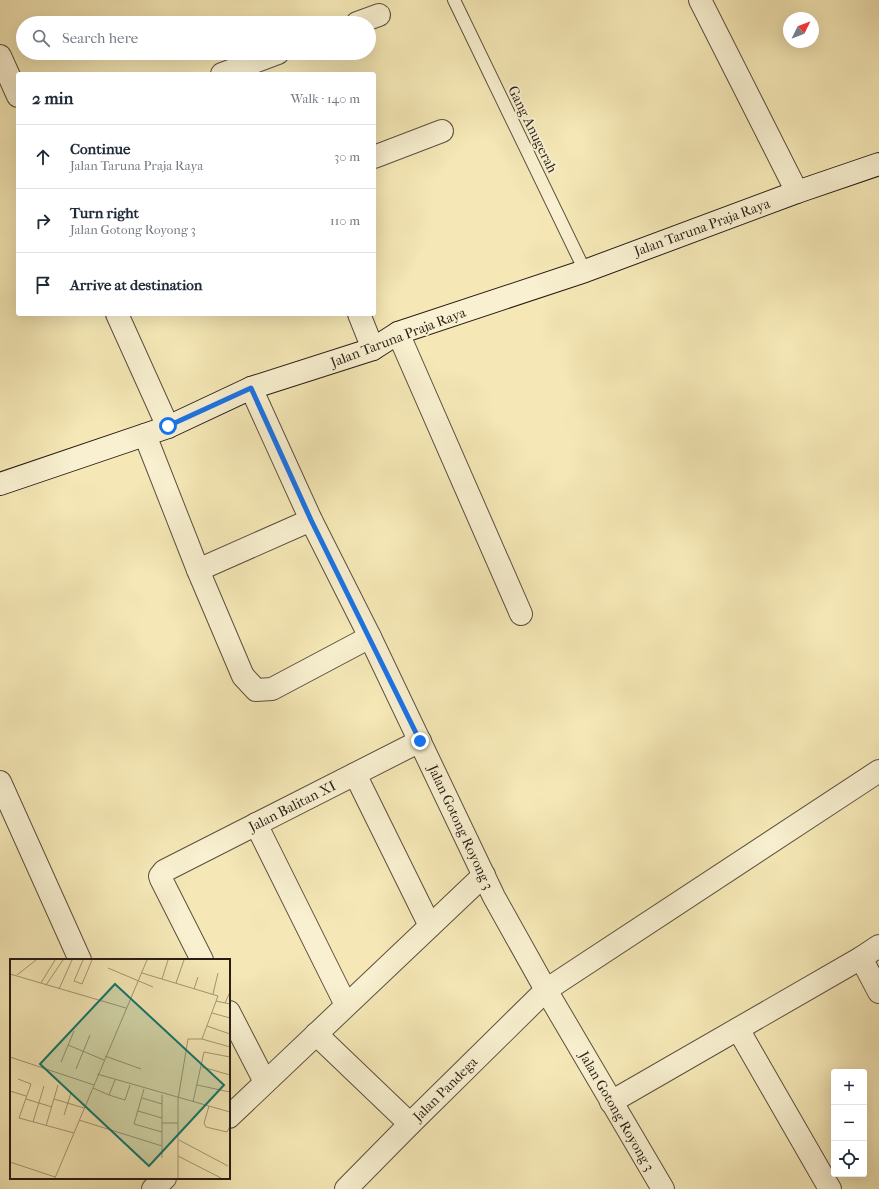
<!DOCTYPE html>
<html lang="en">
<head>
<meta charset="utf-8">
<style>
  :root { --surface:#fff; --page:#f2f2f3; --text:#1f2937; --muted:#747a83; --line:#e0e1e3 }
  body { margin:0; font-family:"IM FELL French Canon",serif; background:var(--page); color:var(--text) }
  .controls { position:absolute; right:12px; bottom:12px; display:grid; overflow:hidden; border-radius:4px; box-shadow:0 4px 16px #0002 }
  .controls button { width:36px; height:36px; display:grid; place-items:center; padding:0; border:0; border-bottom:1px solid var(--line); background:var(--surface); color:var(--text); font:20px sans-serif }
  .compass { position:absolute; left:783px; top:12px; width:36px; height:36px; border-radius:50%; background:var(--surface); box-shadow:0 4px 16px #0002; rotate:47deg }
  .stop { position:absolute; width:12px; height:12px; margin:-9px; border:3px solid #1a73e8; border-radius:50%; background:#fff }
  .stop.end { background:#1a73e8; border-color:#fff; box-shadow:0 1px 4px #0008 }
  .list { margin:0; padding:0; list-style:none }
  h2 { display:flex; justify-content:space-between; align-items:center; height:52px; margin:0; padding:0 16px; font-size:17px }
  h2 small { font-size:13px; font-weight:400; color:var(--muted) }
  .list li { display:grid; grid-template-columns:26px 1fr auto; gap:12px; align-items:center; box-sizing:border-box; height:64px; padding:0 16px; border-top:1px solid var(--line) }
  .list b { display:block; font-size:15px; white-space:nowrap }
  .list p { margin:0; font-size:13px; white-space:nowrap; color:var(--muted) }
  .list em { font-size:13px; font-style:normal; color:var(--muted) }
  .icon { flex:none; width:22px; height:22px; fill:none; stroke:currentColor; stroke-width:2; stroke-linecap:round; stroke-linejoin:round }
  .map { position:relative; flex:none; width:879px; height:1189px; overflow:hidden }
  .search { position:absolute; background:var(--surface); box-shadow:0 4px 16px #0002; left:16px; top:16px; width:360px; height:44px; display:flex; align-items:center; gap:10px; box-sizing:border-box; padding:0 14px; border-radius:22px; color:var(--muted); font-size:15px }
  .panel { position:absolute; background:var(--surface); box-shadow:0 4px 16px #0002; left:16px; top:72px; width:360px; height:244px; border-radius:4px }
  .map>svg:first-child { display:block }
</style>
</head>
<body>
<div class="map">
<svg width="879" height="1189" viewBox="0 0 879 1189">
  <rect width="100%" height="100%" fill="#f5e8b6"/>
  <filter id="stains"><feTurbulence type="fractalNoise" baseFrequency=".005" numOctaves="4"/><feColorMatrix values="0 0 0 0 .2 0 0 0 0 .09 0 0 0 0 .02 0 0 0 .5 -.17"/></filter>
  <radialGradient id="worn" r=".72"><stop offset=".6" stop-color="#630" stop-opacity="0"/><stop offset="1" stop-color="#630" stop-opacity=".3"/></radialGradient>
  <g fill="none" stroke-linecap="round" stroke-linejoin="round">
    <g stroke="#5b503e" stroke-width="14">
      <path id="service" d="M454,0l131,271"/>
    </g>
    <g stroke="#5b503e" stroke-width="24">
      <g id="minor">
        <path d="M357,23l22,-8"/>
        <path d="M0,56l18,40"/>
        <path d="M222,74l56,-21"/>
        <path d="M374,157l68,-26"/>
        <path d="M117,314l51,113"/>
        <path d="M359,314l14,35"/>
        <path d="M398,333l123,281"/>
        <path d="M145,435l53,135 113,-50"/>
        <path d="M198,570l45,106 13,14 16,-1 98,-52"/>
        <path d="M355,774l75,152"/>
        <path d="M0,782l80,178"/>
        <path d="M256,824l90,181"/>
        <path d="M861,958l18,34"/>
        <path d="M202,960l-41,-81 -1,-3 4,-5 256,-130"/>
        <path d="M229,1012l36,70"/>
        <path d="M738,1029l92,160"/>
        <path d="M316,1034l94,90"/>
        <path d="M611,1102l250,-144 18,-12"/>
        <path d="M229,1117l255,-242"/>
        <path d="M153,1189l12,-11"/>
        <path d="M346,1189l64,-65 136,-134 333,-219"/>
      </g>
    </g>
    <g stroke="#5b503e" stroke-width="24">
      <g id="tertiary">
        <path d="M700,0l97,192"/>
        <path d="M251,388l60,132 59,117 124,260 52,93 117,199"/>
      </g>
    </g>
    <g stroke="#281d16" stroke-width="24">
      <path id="secondary" d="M0,484l168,-57 83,-39 122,-39 25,-16 187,-62 212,-79 82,-28"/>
    </g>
    <use href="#service" stroke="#f8f0d0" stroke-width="12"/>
    <use href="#minor" stroke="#f8f0d0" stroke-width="22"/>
    <use href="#tertiary" stroke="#f8f0d0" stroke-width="22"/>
    <use href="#secondary" stroke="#f8f0d0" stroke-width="22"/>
  </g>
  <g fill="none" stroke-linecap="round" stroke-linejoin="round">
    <path stroke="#1a73e8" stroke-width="5" d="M168,426l83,-38 60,132 109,221"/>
  </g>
  <g text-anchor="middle" stroke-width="4" stroke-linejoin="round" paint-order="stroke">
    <g font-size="14" fill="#281d16" stroke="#f8f0d0">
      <text transform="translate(533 129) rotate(64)" y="5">Gang Anugerah</text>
      <text transform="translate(702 227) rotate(-20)" y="5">Jalan Taruna Praja Raya</text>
      <text transform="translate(398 337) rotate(-21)" y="5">Jalan Taruna Praja Raya</text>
      <text transform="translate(292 806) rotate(-27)" y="5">Jalan Balitan XI</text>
      <text transform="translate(461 827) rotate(65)" y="5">Jalan Gotong Royong 3</text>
      <text transform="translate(445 1089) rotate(-45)" y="5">Jalan Pandega</text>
      <text transform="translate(617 1111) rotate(60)" y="5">Jalan Gotong Royong 3</text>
    </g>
  </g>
  <g transform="translate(10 959)">
    <rect width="220" height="220" fill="#f5e8b6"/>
    <path fill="none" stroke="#a39776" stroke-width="1" d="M73,1l-9,21 8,3 10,-24M98,9l45,19M132,14l76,23 -16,43 28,8M0,15l116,34M7,16l19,-15M152,20l6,-19M31,24l14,-23M166,24l8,-23M36,26l17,-25M49,30l13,-29M184,30l4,-12M203,35l5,-21M206,42l14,3M215,44l5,-11M202,54l18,5M197,67l23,8M58,86l36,15M95,97l36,13M0,98l84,28M51,103l13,-31M192,108l28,8M66,110l14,-34M87,115l133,38M8,120l13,5 -12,34 55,15M187,126l33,7M83,129l16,7 6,-15M134,130l-10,35 28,8M0,132l16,5M99,136l16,5 5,-15M152,136v63M132,139l20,6M16,140l26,8M44,140l30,9M183,143l11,-50 26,5M199,147l-5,17 2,4 21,5 3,-6M128,152l24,7M54,156l7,-22M69,161l83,26M23,163l11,-36M152,164h16M36,167l12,-41M169,181l49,26M168,197l43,22M0,203l45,15M45,219l92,-218M168,219v-79l10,-60h14"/>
    <path fill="#0f766e" fill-opacity="0.15" stroke="#0f766e" stroke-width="2" d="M105,25l109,101 -75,81 -109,-102z"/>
    <rect width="220" height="220" fill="none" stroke="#281d16" stroke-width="2"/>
  </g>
  <rect width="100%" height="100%" filter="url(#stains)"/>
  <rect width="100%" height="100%" fill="url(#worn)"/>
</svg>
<div class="controls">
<button>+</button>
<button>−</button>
<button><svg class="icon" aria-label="locate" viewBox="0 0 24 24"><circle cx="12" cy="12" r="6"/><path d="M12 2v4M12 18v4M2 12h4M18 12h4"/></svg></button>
</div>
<svg class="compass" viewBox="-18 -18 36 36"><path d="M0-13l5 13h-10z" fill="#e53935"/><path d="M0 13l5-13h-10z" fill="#747a83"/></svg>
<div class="stop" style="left:168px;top:426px"></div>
<div class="stop end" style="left:420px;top:741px"></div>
<div class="search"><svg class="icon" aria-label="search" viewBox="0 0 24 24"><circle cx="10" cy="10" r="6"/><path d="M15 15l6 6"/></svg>Search here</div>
<section class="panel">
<h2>2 min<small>Walk · 140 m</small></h2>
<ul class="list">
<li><svg class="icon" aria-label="ahead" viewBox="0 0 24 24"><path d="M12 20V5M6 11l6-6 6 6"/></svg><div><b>Continue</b><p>Jalan Taruna Praja Raya</p></div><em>30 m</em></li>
<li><svg class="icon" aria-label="right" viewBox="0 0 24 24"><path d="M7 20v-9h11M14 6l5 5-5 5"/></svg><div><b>Turn right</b><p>Jalan Gotong Royong 3</p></div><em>110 m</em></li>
<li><svg class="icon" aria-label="arrive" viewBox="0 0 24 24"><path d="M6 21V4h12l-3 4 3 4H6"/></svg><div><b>Arrive at destination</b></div></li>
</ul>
</section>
</div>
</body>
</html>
